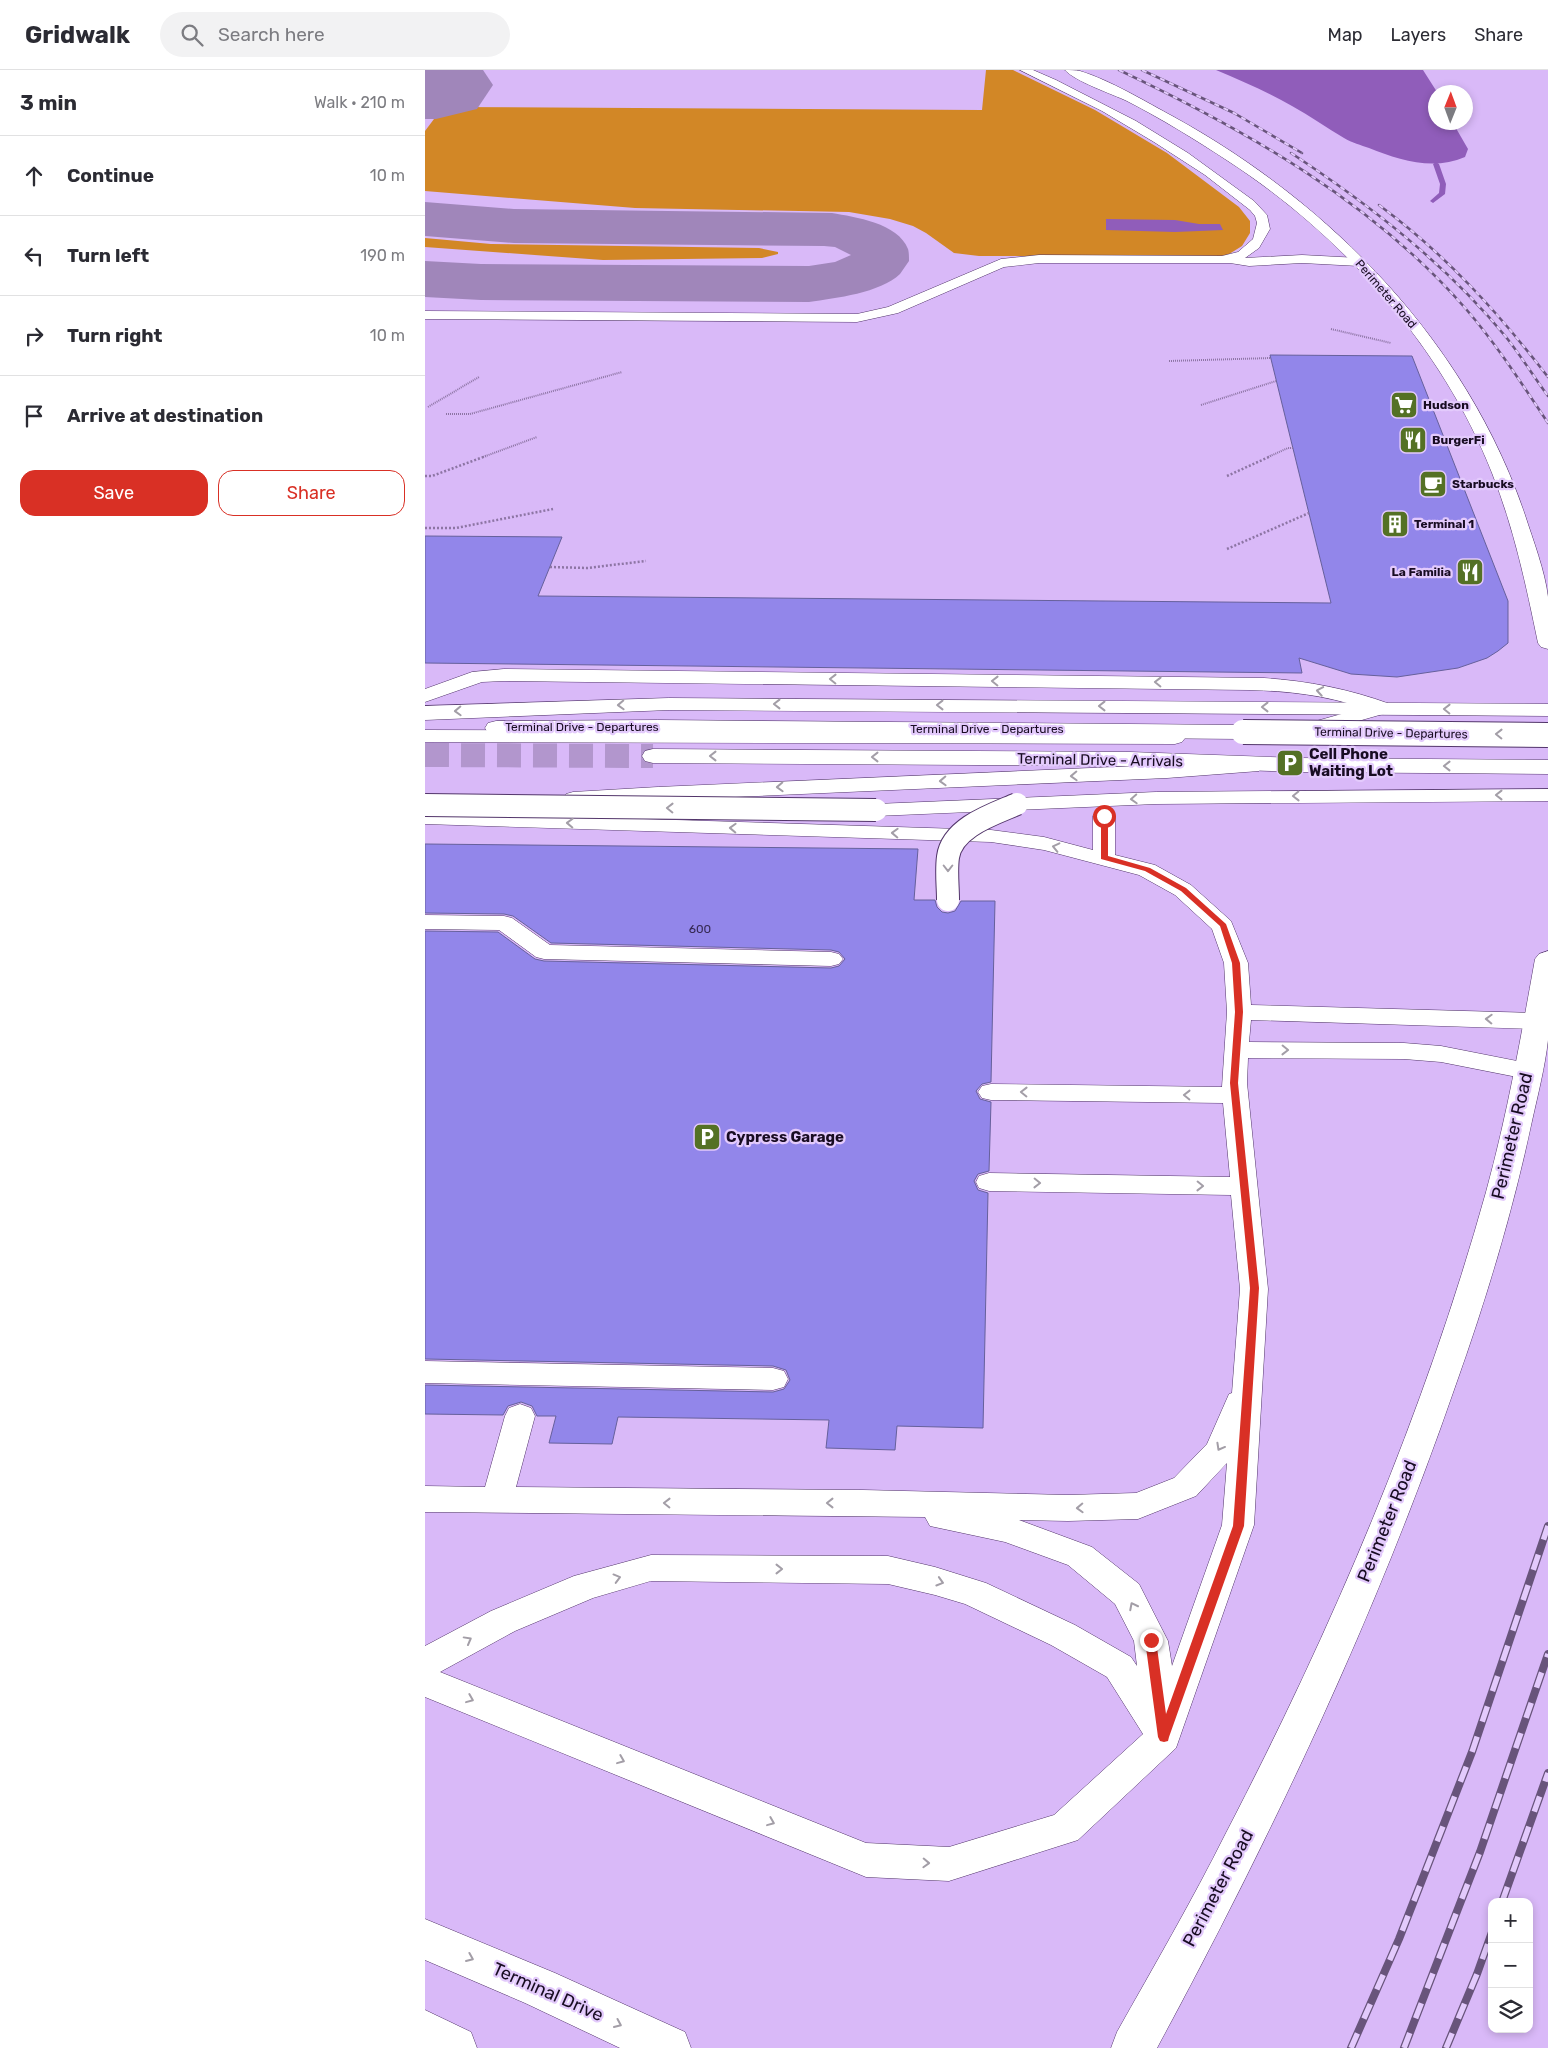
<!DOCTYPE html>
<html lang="en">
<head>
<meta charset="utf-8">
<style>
  :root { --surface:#fff; --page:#f2f2f3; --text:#2b2b33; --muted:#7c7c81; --line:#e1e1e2; --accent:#d93025 }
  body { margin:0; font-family:Rubik,sans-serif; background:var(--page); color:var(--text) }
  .controls { position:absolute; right:15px; bottom:15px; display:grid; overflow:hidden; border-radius:10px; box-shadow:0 2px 8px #0003 }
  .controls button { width:45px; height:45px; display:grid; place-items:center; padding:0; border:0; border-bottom:1px solid var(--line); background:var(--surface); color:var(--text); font:25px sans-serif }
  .compass { position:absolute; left:1003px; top:15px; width:45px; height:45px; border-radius:50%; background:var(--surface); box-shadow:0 2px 8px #0003; rotate:1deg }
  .stop { position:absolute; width:15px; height:15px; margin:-11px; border:4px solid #d93025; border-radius:50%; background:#fff }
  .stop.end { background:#d93025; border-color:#fff; box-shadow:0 1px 5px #0008 }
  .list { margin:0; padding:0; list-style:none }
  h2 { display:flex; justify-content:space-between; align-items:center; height:65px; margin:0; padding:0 20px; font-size:21px }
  h2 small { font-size:16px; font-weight:400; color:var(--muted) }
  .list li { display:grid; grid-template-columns:32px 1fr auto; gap:15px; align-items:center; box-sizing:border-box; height:80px; padding:0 20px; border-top:1px solid var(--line) }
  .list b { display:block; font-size:19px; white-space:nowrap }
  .list em { font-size:16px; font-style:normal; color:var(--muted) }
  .actions { display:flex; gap:10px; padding:15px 20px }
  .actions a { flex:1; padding:11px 0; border:1px solid var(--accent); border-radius:15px; text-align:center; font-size:18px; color:var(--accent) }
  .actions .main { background:var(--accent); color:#fff }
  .icon { flex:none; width:28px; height:28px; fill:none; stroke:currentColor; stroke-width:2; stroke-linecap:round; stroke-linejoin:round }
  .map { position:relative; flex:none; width:1123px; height:1978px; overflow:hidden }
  header { display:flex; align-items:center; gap:30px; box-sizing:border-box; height:70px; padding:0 25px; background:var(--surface); border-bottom:1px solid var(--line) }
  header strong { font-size:24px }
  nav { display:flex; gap:28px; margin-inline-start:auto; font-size:18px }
  .search { width:350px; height:45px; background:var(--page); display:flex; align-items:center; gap:12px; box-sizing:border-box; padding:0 18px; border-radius:28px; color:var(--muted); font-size:19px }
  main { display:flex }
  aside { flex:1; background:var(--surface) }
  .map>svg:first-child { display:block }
</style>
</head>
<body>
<header>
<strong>Gridwalk</strong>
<div class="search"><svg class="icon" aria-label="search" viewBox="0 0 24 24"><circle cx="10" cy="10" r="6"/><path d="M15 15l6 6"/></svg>Search here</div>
<nav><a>Map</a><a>Layers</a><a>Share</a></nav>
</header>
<main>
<aside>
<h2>3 min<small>Walk · 210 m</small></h2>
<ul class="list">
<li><svg class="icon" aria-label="ahead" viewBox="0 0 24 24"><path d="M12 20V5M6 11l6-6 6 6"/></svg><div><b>Continue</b></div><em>10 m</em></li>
<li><svg class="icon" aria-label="left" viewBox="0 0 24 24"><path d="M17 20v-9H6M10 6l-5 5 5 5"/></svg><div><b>Turn left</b></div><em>190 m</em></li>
<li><svg class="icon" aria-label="right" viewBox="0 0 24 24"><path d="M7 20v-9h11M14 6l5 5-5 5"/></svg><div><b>Turn right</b></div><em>10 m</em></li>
<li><svg class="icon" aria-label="arrive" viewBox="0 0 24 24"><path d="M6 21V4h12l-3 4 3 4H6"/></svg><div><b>Arrive at destination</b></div></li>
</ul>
<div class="actions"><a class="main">Save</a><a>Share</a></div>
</aside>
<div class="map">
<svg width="1123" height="1978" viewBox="0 0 1123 1978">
  <rect width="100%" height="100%" fill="#d9b9f8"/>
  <g fill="#d28726">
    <path d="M561,0h27l82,40 72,43 72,54 11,14v12l-8,13 -16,10h-247l-25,-3 -28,-20 -13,-7 -23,-7 -41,-7 -214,-4 -210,-17v-60l18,-24 539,3z"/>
    <path d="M0,168l66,6 268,4 19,4v2l-16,4 -159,2 -178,-13z"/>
  </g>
  <g fill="#905dba">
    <path d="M791,0h207l14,22 -1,30 17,1 15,26 -3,8c-32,14 -66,3 -96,-9 -8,-3 -17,-5 -25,-10 -17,-10 -34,-22 -52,-32 -24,-14 -50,-25 -76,-36z"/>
    <path d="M681,149l69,1 24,4h21l3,6 -48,2 -69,-2z"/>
  </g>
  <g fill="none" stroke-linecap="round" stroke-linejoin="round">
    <path fill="#905dba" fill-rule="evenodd" d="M1011,92l3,2 7,20 -1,10 -12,9 -3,-2 9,-8 1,-9 -7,-20z"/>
    <path fill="#a086ba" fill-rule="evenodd" d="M0,132l89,7 318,4c23,4 66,10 76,36 1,3 1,8 1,12 -3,4 -6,9 -9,13 -20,19 -64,24 -91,28l-328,-2 -56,-3v-36l56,3 328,2 26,-4 16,-7 -16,-8 -11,-1 -310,-3 -89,-7z"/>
    <path fill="#a086ba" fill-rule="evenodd" d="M0,0h58l10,15 -16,24 -41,10h-11z"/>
  </g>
  <g fill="#9286ea" stroke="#66609b">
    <path d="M845,285l142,1 96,245v42l-10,8 -11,7 -29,10 -61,9 -46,-3 -52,-16 3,15 -877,-10v-127l137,1 -24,59 793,7z"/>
    <path d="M0,774l493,5 -4,51h21l2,7 5,5 6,1 7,-2 6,-10h34l-4,181 -9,2 -6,7 4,8 11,3 -2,69 -11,3 -4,7 4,9 10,3 -5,235 -86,-2 -2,24 -69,-2 3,-28 -211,-3 -6,27 -63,-1 7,-27h-19l-5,-10 -11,-4 -13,4 -5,9 -78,-1v-29l348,7 11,-3 6,-9 -4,-10 -13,-4 -348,-7v-428l73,1 37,27 9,2 287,7 8,-2 6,-7 -6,-7 -8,-2 -280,-7 -38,-27 -9,-2 -79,-1z"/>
  </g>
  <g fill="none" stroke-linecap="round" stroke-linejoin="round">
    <path stroke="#b296cd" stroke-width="24" stroke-dasharray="24 12" stroke-linecap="butt" d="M0,685l228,1"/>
    <g stroke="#52356a" stroke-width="1">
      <g id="service">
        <path d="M595,0h13l23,10 80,41 52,32 66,48 13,14 3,14 -11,19 -14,10 57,-3 57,3 6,4 -6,4 -57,-3 -53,3 -19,-3h-191l-35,4 -106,46 -41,9 -432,-3v-8l432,3 31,-7 113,-48 38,-4 183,1 16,-4 15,-13 4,-16 -2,-7 -5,-6 -45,-35 -51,-33 -52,-31z"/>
        <path d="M79,599l760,9c44,3 85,11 126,26l3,4 -3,4 -81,23 -7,-2 -3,-4 3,-4 61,-17c-38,-13 -75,-17 -114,-18l-745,-9 -22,1 -57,20v-13l47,-17z"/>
        <path d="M0,660l750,2 7,2 3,4 -3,4 -7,2 -750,-2z"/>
        <path d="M827,691l7,2 3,4 -3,4 -92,7 -594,26 -7,-2 -4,-4 4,-4 7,-2 85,-5z"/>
        <path d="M1123,719v12l-392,3 -280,12 -7,-2 -4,-4 4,-4 7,-2 280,-12z"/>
        <path d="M679,740l8,1 3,5v39l40,10 36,20 40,36 17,42 3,42 286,8 9,3 2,3 -2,7 -9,3 -286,-9 -2,22 155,1 37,3 86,17 9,2 4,6 -4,6 -9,2 -86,-17 -37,-3 -156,-1 -1,25 21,206 -14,236 -78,223 -98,92 -129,41 -83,-4 -441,-180v-51l66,-35 83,-35 77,-21 237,1 47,11 51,16 89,42 56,32 6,9 -3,-25 -19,-37 -47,-39 -63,-23 -75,-16 -5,-9 -500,-5v-26l60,1 20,-71 4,-8 11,-4 11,4 4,8 -19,71 347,3 205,5 68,-2 38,-15 33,-34 22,-50 3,-1 8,-104 -9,-94 -242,-4 -10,-3 -3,-6 3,-6 10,-3 241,4 -7,-74 -232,-3 -9,-2 -4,-6 4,-6 9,-2 231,3 5,-75 -3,-49 -12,-34 -37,-34 -36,-20 -95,-25 -53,-8 -566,-18v-12l566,18 53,7 49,13v-34l3,-5zM802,1393l-5,62 -50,141 -4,-25 -29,-57 -47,-37 -73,-27 49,1 70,-2 58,-23zM226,1511l237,3 47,11 30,9 86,41 56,32 36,57 -89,81 -105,32 -83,-4 -426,-171 75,-41 78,-33z"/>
        <path d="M0,845l79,1 8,2 38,27 281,7 8,2 4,5 -4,5 -8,2 -287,-7 -8,-2 -37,-27 -74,-1z"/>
        <path d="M0,1291l348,7 11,3 4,8 -4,8 -11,3 -348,-7z"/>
      </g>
    </g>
    <g stroke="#52356a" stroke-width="1">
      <g id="tertiary">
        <path d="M640,0c5,0 11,0 15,1 30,9 66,31 94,46 158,87 293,226 351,398 8,25 20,56 23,82 0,17 0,35 0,52l-7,-2 -3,-4c-12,-58 -24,-115 -46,-170 -50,-127 -150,-238 -264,-312 -32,-21 -66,-42 -101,-60 -15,-7 -53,-20 -62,-31z"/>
        <path d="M244,628l879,6v12l-879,-6 -244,10v-14z"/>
        <path d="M233,650l585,5 8,2 3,5 -3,5 -8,2 -585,-5 -162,1 -8,-2 -3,-5 3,-5 8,-2z"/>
        <path d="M228,679l477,3 167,6 251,2v14l-251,-2 -167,-6 -477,-3 -8,-2 -3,-5 3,-5z"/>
        <path d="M1123,881c0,29 0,60 0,89 -3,27 -10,54 -16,81 -19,90 -46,179 -77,266 -79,229 -183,448 -298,661h-46l6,-16c37,-66 75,-131 109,-199 106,-204 198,-419 260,-641 21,-76 35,-155 49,-233l4,-5z"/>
        <path d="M0,1849l130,54 130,59 6,16h-71l-95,-45 -100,-43z"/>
        <path d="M0,1940l46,22 6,16h-52z"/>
      </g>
    </g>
    <g stroke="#8d75a4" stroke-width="2" stroke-dasharray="1 1" stroke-linecap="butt">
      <path d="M906,259l60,14"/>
      <path d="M744,291l102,-3"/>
      <path d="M776,335l75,-24"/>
      <path d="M3,337l51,-30"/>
      <path d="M21,344h24l152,-42"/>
      <path d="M58,387l54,-20"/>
      <path d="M843,387l20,-9h5"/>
    </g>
    <g stroke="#8d75a4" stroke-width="2.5" stroke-dasharray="2 2" stroke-linecap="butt">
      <path d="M0,406h7l54,-20"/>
      <path d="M802,406l44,-20"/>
      <path d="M0,458h31l97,-19"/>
      <path d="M802,479l82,-36"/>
      <path d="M125,497l37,1 59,-7"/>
    </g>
    <use href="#service" fill="#fff" fill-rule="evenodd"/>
    <use href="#tertiary" fill="#fff" fill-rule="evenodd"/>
    <g stroke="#68547b" stroke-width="2.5">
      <g id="rail-far1">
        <path d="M694,0c127,60 254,132 347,239 31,36 56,75 82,114"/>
        <path d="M717,0l92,43 68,40"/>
        <path d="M866,83c79,52 155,111 215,184 15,19 28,40 42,59"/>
        <path d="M954,135c66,49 119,107 169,172"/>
      </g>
    </g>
    <g stroke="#68547b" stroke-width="8">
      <g id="rail">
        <path d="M1077,1832l46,-129"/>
        <path d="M926,1978l48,-109 73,-187 76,-226"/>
        <path d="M979,1978l76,-196 68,-198"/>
        <path d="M1021,1978l31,-74 15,-42"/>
      </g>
    </g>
    <use href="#rail-far1" stroke="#e3cafc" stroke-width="2" stroke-dasharray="5" stroke-linecap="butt"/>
    <use href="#rail" stroke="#e3cafc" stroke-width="5.5" stroke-dasharray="16" stroke-linecap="butt"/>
    <g stroke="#52356a" stroke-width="24" stroke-linecap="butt">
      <g id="service-bridge">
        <path d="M0,735l451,5"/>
        <path d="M523,830c0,-14 -2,-29 0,-43 4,-30 46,-43 69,-53"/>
      </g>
    </g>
    <g stroke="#52356a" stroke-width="26" stroke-linecap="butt">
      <path id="tertiary-bridge" d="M818,662l305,3"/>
    </g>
    <use href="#service-bridge" stroke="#fff" stroke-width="22"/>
    <use href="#tertiary-bridge" stroke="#fff" stroke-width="24"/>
  </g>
  <defs><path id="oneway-chevron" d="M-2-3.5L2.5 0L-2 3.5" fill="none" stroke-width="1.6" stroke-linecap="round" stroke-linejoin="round" transform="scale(1.25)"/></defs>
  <g stroke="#a39ea7">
    <use href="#oneway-chevron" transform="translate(408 609) rotate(-179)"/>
    <use href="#oneway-chevron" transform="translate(570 611) rotate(-179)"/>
    <use href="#oneway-chevron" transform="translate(733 612) rotate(-179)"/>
    <use href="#oneway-chevron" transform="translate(895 621) rotate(-170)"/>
    <use href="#oneway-chevron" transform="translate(352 634) rotate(-180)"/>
    <use href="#oneway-chevron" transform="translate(196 635) rotate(178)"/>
    <use href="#oneway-chevron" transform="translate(515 635) rotate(-180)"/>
    <use href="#oneway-chevron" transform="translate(677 636) rotate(-180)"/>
    <use href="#oneway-chevron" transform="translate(840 637) rotate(-180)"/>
    <use href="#oneway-chevron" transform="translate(1022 639) rotate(-179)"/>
    <use href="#oneway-chevron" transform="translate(33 641) rotate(178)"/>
    <use href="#oneway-chevron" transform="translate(1074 664) rotate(-179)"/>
    <use href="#oneway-chevron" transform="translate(288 686) rotate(-180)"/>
    <use href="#oneway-chevron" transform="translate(450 687) rotate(-180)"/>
    <use href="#oneway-chevron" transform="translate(1022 696) rotate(-180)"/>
    <use href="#oneway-chevron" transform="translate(649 706) rotate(178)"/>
    <use href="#oneway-chevron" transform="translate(518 711) rotate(178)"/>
    <use href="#oneway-chevron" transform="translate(355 717) rotate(178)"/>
    <use href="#oneway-chevron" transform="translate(1074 725) rotate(180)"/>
    <use href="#oneway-chevron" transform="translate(871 726) rotate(179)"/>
    <use href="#oneway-chevron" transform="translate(709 729) rotate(177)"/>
    <use href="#oneway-chevron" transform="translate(245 738) rotate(-179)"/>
    <use href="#oneway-chevron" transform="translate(145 753) rotate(-178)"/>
    <use href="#oneway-chevron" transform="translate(308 758) rotate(-178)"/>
    <use href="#oneway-chevron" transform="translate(470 763) rotate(-178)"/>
    <use href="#oneway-chevron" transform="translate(631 777) rotate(-167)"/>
    <use href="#oneway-chevron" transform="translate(523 798) rotate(90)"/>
    <use href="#oneway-chevron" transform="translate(1064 949) rotate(-178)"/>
    <use href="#oneway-chevron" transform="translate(860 980) rotate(1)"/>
    <use href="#oneway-chevron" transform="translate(599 1022) rotate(-179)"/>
    <use href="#oneway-chevron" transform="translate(762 1025) rotate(-179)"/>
    <use href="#oneway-chevron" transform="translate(612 1113) rotate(1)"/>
    <use href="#oneway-chevron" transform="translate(775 1116) rotate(1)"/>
    <use href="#oneway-chevron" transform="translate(795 1377) rotate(119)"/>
    <use href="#oneway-chevron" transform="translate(242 1433) rotate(-179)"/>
    <use href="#oneway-chevron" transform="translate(405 1433) rotate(-180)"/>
    <use href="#oneway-chevron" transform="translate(655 1438) rotate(178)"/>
    <use href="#oneway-chevron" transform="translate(354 1499)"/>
    <use href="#oneway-chevron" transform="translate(192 1508) rotate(-15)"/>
    <use href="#oneway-chevron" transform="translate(515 1512) rotate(17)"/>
    <use href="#oneway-chevron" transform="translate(708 1536) rotate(-117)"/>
    <use href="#oneway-chevron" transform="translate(43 1570) rotate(-29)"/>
    <use href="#oneway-chevron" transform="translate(45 1629) rotate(22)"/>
    <use href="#oneway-chevron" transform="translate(196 1690) rotate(22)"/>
    <use href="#oneway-chevron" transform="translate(346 1752) rotate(22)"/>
    <use href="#oneway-chevron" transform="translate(501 1793) rotate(2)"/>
    <use href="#oneway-chevron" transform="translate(45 1888) rotate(23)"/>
    <use href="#oneway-chevron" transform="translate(193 1954) rotate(24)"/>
  </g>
  <path fill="#d93025" d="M679,744l4,2v40l42,12 36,20 40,36 14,39 3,49 -5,71 21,205 -15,238 -75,211 -1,4 -4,1 -4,-1 -2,-4 -13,-97 6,-4 5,4 10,74 67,-188 17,-238 -20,-205 5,-71 -3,-49 -12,-37 -39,-35 -36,-20 -44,-12v-43z"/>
  <defs>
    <g id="supermarket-square" transform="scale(1.4375)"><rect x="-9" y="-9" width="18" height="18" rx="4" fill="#547125" stroke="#e3cafc"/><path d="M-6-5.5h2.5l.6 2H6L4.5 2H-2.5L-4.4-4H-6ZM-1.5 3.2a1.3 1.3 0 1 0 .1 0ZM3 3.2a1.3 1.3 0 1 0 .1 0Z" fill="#fff"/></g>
    <g id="restaurant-square" transform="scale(1.4375)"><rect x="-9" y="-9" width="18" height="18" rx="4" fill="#547125" stroke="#e3cafc"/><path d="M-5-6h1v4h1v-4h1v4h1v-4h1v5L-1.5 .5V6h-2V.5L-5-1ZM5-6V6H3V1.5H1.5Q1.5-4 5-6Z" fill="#fff"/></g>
    <g id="cafe-square" transform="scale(1.4375)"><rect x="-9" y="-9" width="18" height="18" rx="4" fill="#547125" stroke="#e3cafc"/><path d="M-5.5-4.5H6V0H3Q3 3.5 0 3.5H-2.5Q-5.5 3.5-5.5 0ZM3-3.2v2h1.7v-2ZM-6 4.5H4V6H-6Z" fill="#fff"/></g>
    <g id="building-square" transform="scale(1.4375)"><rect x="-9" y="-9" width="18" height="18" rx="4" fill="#547125" stroke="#e3cafc"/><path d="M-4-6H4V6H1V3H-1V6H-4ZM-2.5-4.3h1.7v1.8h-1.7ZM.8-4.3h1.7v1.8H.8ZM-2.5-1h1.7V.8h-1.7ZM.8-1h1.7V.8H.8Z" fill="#fff"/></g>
    <g id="parking-square" transform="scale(1.4375)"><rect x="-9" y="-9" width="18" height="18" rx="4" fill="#547125" stroke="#e3cafc"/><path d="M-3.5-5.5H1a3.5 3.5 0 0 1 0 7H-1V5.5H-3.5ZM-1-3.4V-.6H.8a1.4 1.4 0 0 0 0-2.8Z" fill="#fff"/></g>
  </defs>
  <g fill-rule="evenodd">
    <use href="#supermarket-square" x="979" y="335"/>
    <use href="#restaurant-square" x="988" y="370"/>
    <use href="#cafe-square" x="1008" y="414"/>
    <use href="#building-square" x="970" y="454"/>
    <use href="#restaurant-square" x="1045" y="502"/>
    <use href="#parking-square" x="865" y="693"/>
    <use href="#parking-square" x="282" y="1067"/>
  </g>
  <g text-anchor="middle" stroke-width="4.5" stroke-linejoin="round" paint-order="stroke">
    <g font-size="12" fill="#180c22" stroke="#e3cafc">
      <text transform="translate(961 224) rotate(49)" y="4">Perimeter Road</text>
      <text x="157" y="661">Terminal Drive - Departures</text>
      <text x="562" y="663">Terminal Drive - Departures</text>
      <text transform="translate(966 663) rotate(1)" y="4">Terminal Drive - Departures</text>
    </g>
    <g font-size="12" font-weight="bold" fill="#180c22" stroke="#e3cafc" text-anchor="start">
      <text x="998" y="339">Hudson</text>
      <text x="1007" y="374">BurgerFi</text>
      <text x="1027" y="418">Starbucks</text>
      <text x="989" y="458">Terminal 1</text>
      <text x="1026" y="506" text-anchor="end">La Familia</text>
    </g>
    <g font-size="12" fill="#362a54">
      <text x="275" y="863">600</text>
    </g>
    <g font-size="15" font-weight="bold" fill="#180c22" stroke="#e3cafc" text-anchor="start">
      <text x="884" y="689">Cell Phone<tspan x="884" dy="17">Waiting Lot</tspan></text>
      <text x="301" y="1072">Cypress Garage</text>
    </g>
    <g font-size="15" fill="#180c22" stroke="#e3cafc">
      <text transform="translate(675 690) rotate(1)" y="5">Terminal Drive - Arrivals</text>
    </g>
    <g font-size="18" fill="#180c22" stroke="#e3cafc">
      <text transform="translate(1087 1066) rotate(-77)" y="6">Perimeter Road</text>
      <text transform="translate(962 1451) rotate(-68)" y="6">Perimeter Road</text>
      <text transform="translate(793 1818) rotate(-62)" y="6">Perimeter Road</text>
      <text transform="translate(123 1922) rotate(24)" y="6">Terminal Drive</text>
    </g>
  </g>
</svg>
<div class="controls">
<button>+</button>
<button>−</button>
<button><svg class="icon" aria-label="layers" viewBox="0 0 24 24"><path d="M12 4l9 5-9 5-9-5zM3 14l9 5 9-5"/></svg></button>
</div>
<svg class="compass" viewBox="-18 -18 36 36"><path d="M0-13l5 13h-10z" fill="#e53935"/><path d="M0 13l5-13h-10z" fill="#7c7c81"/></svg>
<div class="stop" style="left:679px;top:746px"></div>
<div class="stop end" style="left:726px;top:1570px"></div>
</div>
</main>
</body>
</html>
